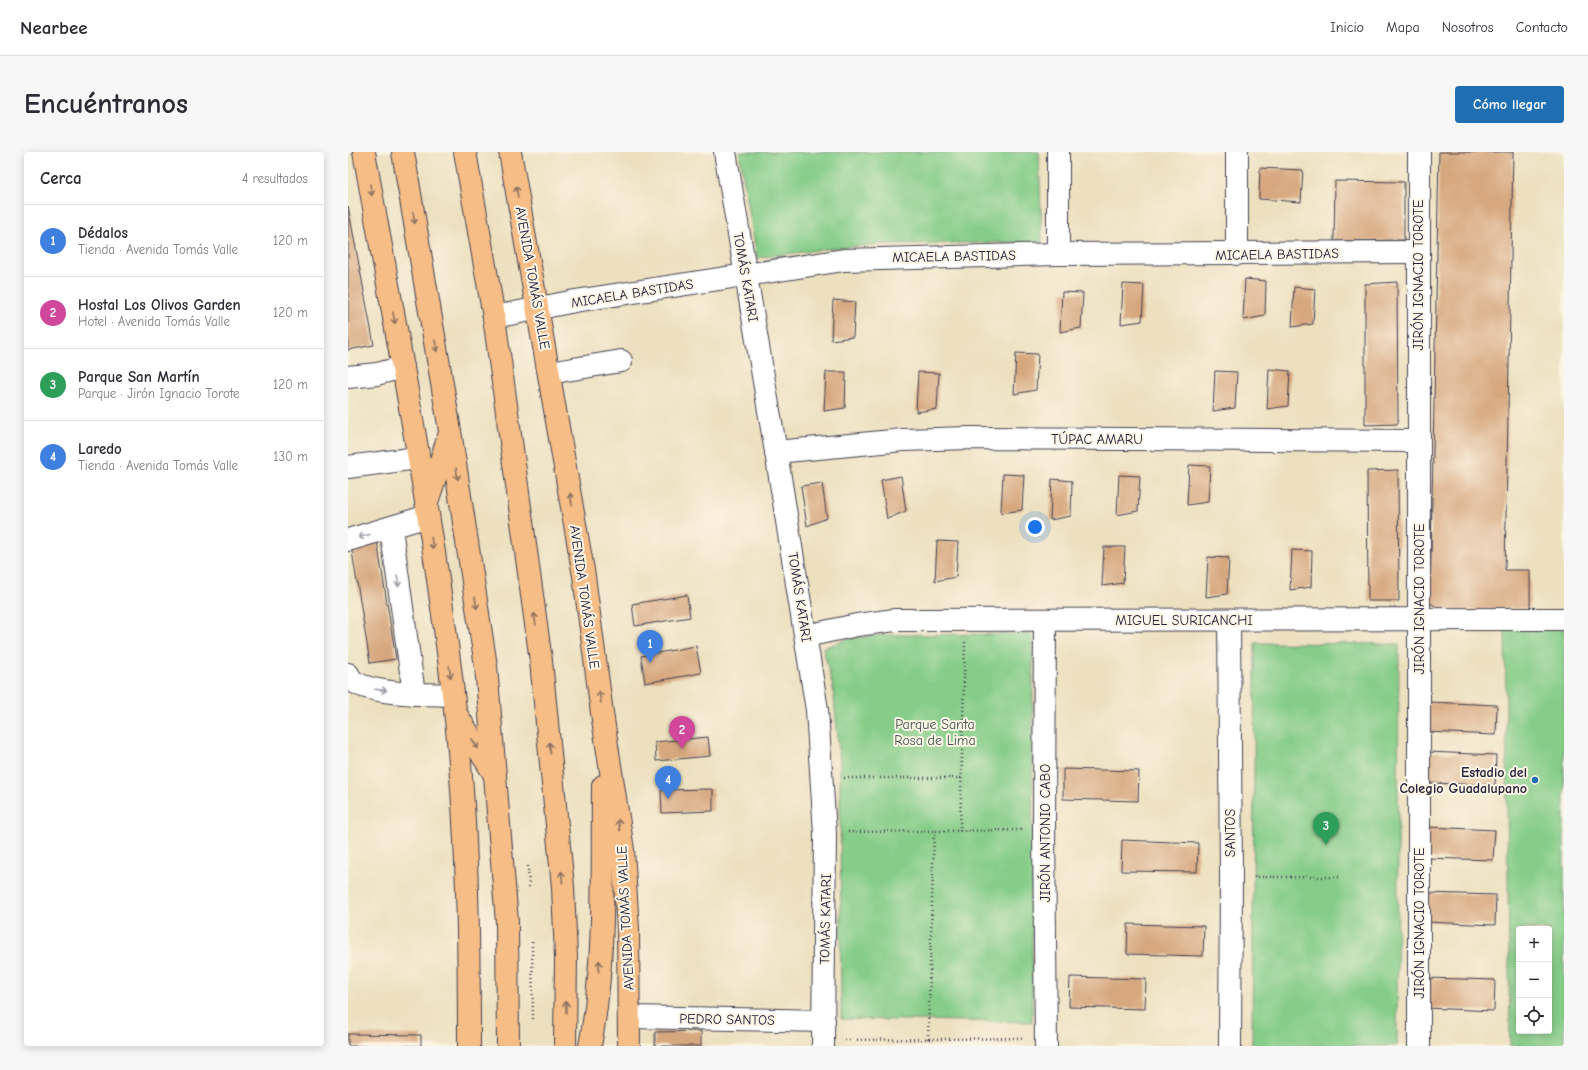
<!DOCTYPE html>
<html lang="es">
<head>
<meta charset="utf-8">
<style>
  :root { --surface:#fff; --page:#f7f7f7; --text:#2b2b33; --muted:#7c7c81; --line:#e1e1e2; --accent:#1f6fb2 }
  body { margin:0; font-family:"Comic Neue",sans-serif; background:var(--page); color:var(--text) }
  .controls { position:absolute; right:12px; bottom:12px; display:grid; overflow:hidden; border-radius:4px; box-shadow:0 2px 10px #0003 }
  .controls button { width:36px; height:36px; display:grid; place-items:center; padding:0; border:0; border-bottom:1px solid var(--line); background:var(--surface); color:var(--text); font:20px sans-serif }
  .you { position:absolute; left:687px; top:375px; width:14px; height:14px; margin:-10px; border:3px solid #fff; border-radius:50%; background:#1a73e8; box-shadow:0 0 0 6px #1a73e833 }
  .badge { display:grid; place-items:center; width:26px; height:26px; border-radius:50%; background:var(--accent); color:#fff; font-size:13px; font-weight:700 }
  .pin { position:absolute; translate:-50% -33px; filter:drop-shadow(0 1px 2px #0008) }
  .pin::after { content:''; position:absolute; top:21px; width:14px; height:12px; background:inherit; clip-path:polygon(0 0,100% 0,50% 100%) }
  .list { margin:0; padding:0; list-style:none }
  h2 { display:flex; justify-content:space-between; align-items:center; height:52px; margin:0; padding:0 16px; font-size:17px }
  h2 small { font-size:13px; font-weight:400; color:var(--muted) }
  .list li { display:grid; grid-template-columns:26px 1fr auto; gap:12px; align-items:center; box-sizing:border-box; height:72px; padding:0 16px; border-top:1px solid var(--line) }
  .list b { display:block; font-size:15px; white-space:nowrap }
  .list p { margin:0; font-size:13px; white-space:nowrap; color:var(--muted) }
  .list em { font-size:13px; font-style:normal; color:var(--muted) }
  .icon { flex:none; width:22px; height:22px; fill:none; stroke:currentColor; stroke-width:2; stroke-linecap:round; stroke-linejoin:round }
  .map { position:relative; flex:none; width:1216px; height:894px; overflow:hidden; border-radius:4px }
  header { display:flex; align-items:center; gap:24px; box-sizing:border-box; height:56px; padding:0 20px; background:var(--surface); border-bottom:1px solid var(--line) }
  header strong { font-size:19px }
  nav { display:flex; gap:22px; margin-inline-start:auto; font-size:14px }
  .intro { display:flex; align-items:center; justify-content:space-between; box-sizing:border-box; height:96px; padding:0 24px }
  h1 { margin:0; font-size:28px }
  .button { padding:10px 18px; border-radius:4px; background:var(--accent); color:#fff; font-size:14px; font-weight:700 }
  main { display:flex; gap:24px; padding:0 24px }
  aside { flex:1; background:var(--surface); border-radius:4px; box-shadow:0 2px 10px #0003 }
  .map>svg:first-child { display:block }
</style>
</head>
<body>
<header>
<strong>Nearbee</strong>
<nav><a>Inicio</a><a>Mapa</a><a>Nosotros</a><a>Contacto</a></nav>
</header>
<div class="intro"><h1>Encuéntranos</h1><a class="button">Cómo llegar</a></div>
<main>
<aside>
<h2>Cerca<small>4 resultados</small></h2>
<ul class="list">
<li><span class="badge" style="background:#3f7fe0">1</span><div><b>Dédalos</b><p>Tienda · Avenida Tomás Valle</p></div><em>120 m</em></li>
<li><span class="badge" style="background:#d1479c">2</span><div><b>Hostal Los Olivos Garden</b><p>Hotel · Avenida Tomás Valle</p></div><em>120 m</em></li>
<li><span class="badge" style="background:#2e9e5b">3</span><div><b>Parque San Martín</b><p>Parque · Jirón Ignacio Torote</p></div><em>120 m</em></li>
<li><span class="badge" style="background:#3f7fe0">4</span><div><b>Laredo</b><p>Tienda · Avenida Tomás Valle</p></div><em>130 m</em></li>
</ul>
</aside>
<div class="map">
<svg width="1216" height="894" viewBox="0 0 1216 894">
  <rect width="100%" height="100%" fill="#fcf5e5"/>
  <filter id="ink" filterUnits="userSpaceOnUse"><feTurbulence type="fractalNoise" baseFrequency=".025" numOctaves="2"/><feDisplacementMap in="SourceGraphic" scale="8" xChannelSelector="R" yChannelSelector="G"/><feConvolveMatrix kernelMatrix="1 2 1 2 8 2 1 2 1" color-interpolation-filters="sRGB"/></filter>
  <filter id="wash" filterUnits="userSpaceOnUse"><feTurbulence type="fractalNoise" baseFrequency=".012" numOctaves="4" result="noise"/><feDisplacementMap in="SourceGraphic" scale="16" xChannelSelector="R" yChannelSelector="G"/><feGaussianBlur stdDeviation="0.9" result="paint"/><feColorMatrix in="noise" values="0 0 0 0 0 0 0 0 0 0 0 0 0 0 0 0 0 1.4 0 .05"/><feComposite in="paint" operator="in"/></filter>
  <g filter="url(#wash)">
    <rect width="100%" height="100%" fill="#ede0bf"/>
    <g fill="#86cd89" stroke="#547862" fill-rule="evenodd">
      <path d="M391,0h300l3,90 -157,2 -51,4 -77,10z"/>
      <path d="M1216,477v417h-54l-5,-416zM1171,777h30v102h-30z"/>
      <path d="M685,482l-1,388 -191,-3 -1,-258 -7,-73 -10,-40 28,-10 31,-3z"/>
      <path d="M907,491l144,1 -2,402h-145z"/>
    </g>
    <g id="blocks">
      <g fill="#d7a77e">
        <path d="M1091,0h74l-8,418h25v38l-86,3 -14,-8z"/>
        <path d="M912,16l43,2 -2,32 -42,-3z"/>
        <path d="M987,29l69,1v58l-70,1z"/>
        <path d="M0,54l26,139 -26,5z"/>
        <path d="M897,127l21,2 -1,35 -22,4z"/>
        <path d="M1049,130l1,142 -33,1v-141z"/>
        <path d="M775,132l21,1 -2,36 -21,3z"/>
        <path d="M946,135l21,2 -2,35 -21,3z"/>
        <path d="M714,140l21,1 -2,35 -21,4z"/>
        <path d="M485,148l22,2 -2,35 -22,3z"/>
        <path d="M668,201l22,1 -2,36 -22,4z"/>
        <path d="M921,217l21,2 -2,35 -21,3z"/>
        <path d="M867,219l22,1 -2,36 -22,3z"/>
        <path d="M478,220h20l-1,36 -21,3z"/>
        <path d="M570,220l21,1 -2,36 -21,3z"/>
        <path d="M841,313l21,1 -2,36 -21,3z"/>
        <path d="M1050,318l1,131h-31l-1,-130z"/>
        <path d="M655,322l21,1 -2,35 -21,3z"/>
        <path d="M771,323l21,1 -2,35 -21,4z"/>
        <path d="M553,324l5,35 -19,8 -6,-39z"/>
        <path d="M704,327l20,2 -1,35 -21,4z"/>
        <path d="M474,331l5,35 -20,8 -6,-40z"/>
        <path d="M29,389l19,118 -26,4 -19,-118z"/>
        <path d="M589,389l21,1 -2,35 -21,4z"/>
        <path d="M756,395h21l-2,36 -21,3z"/>
        <path d="M944,398l20,1 -1,36 -21,3z"/>
        <path d="M860,405l21,1 -2,36 -21,3z"/>
        <path d="M339,443l3,22 -55,9 -3,-22z"/>
        <path d="M348,494l5,27 -56,10 -4,-27z"/>
        <path d="M1081,550l68,3 -1,30 -69,-3z"/>
        <path d="M360,585l2,19 -54,5 -1,-19z"/>
        <path d="M1080,600l68,3 -1,30 -69,-2z"/>
        <path d="M715,617l76,2 -1,30 -75,-2z"/>
        <path d="M365,637v22l-51,2 -1,-23z"/>
        <path d="M1079,675l68,3 -2,30 -68,-2z"/>
        <path d="M774,688l76,3 -1,29 -76,-1z"/>
        <path d="M1079,741l69,2 -1,30 -69,-3z"/>
        <path d="M780,772l76,2 -1,30 -76,-2z"/>
        <path d="M722,825l76,2 -1,30 -76,-2z"/>
        <path d="M1078,826l69,2 -1,31 -69,-3z"/>
        <path d="M353,879v15h-46v-14z"/>
        <path d="M0,882l73,1v11h-73z"/>
      </g>
    </g>
  </g>
  <g filter="url(#ink)">
    <use href="#blocks" fill-opacity="0" stroke="#403e4f" stroke-width="1"/>
    <g fill="none" stroke-linecap="round" stroke-linejoin="round">
      <g stroke="#403e4f" stroke-width="24">
        <g id="minor">
          <path d="M377,0l51,300 41,258 8,123 -2,213"/>
          <path d="M710,102v-102"/>
          <path d="M889,102v-102"/>
          <path d="M146,165l81,-16 269,-41 214,-6 360,-2"/>
          <path d="M201,221l72,-12"/>
          <path d="M0,225l29,-3 26,-7"/>
          <path d="M428,300l127,-12 66,-2 449,3"/>
          <path d="M0,315l70,-9"/>
          <path d="M43,376l23,166"/>
          <path d="M0,388l80,-24"/>
          <path d="M697,468l-1,209 2,217"/>
          <path d="M881,468l2,257 -1,169"/>
          <path d="M458,484l51,-11 38,-5 669,-1"/>
          <path d="M0,522c2,3 4,8 8,9 22,12 72,11 97,12"/>
          <path d="M282,865l194,4"/>
          <path d="M1071,894v-894"/>
        </g>
      </g>
      <g stroke="#403e4f" stroke-width="24">
        <g id="major">
          <path d="M16,0c32,180 68,360 89,541 14,117 16,235 16,353"/>
          <path d="M55,0l47,279 36,235 21,256 1,124"/>
          <path d="M117,0l29,165 47,344 22,226 3,70 -1,89"/>
          <path d="M162,0l74,424 18,137 21,137 5,80 1,116"/>
          <path d="M79,350l22,-66"/>
          <path d="M108,562l39,61"/>
          <path d="M242,894c16,-85 12,-174 13,-260"/>
        </g>
      </g>
      <g stroke="#403e4f" stroke-width="2.5" stroke-dasharray="1 3" stroke-linecap="butt">
        <path d="M496,626h118"/>
        <path d="M612,679l5,-189"/>
        <path d="M500,680l173,-2"/>
        <path d="M180,714l1,21"/>
        <path d="M906,725h86"/>
        <path d="M184,790l1,77"/>
        <path d="M580,887l6,-208"/>
        <path d="M497,888l179,-2"/>
      </g>
      <use href="#minor" stroke="#fff" stroke-width="22"/>
      <use href="#major" stroke="#f6be86" stroke-width="22"/>
    </g>
    <defs><path id="oneway-shaft" d="M-6 0H5M1.5-3L5.5 0L1.5 3" fill="none" stroke-width="1.6" stroke-linecap="round" stroke-linejoin="round"/></defs>
    <g stroke="#8c7060">
      <use href="#oneway-shaft" transform="translate(23 38) rotate(80)"/>
      <use href="#oneway-shaft" transform="translate(169 40) rotate(-100)"/>
      <use href="#oneway-shaft" transform="translate(66 66) rotate(80)"/>
      <use href="#oneway-shaft" transform="translate(46 166) rotate(80)"/>
      <use href="#oneway-shaft" transform="translate(88 194) rotate(80)"/>
      <use href="#oneway-shaft" transform="translate(109 322) rotate(81)"/>
      <use href="#oneway-shaft" transform="translate(223 347) rotate(-99)"/>
      <use href="#oneway-shaft" transform="translate(84 391) rotate(82)"/>
      <use href="#oneway-shaft" transform="translate(128 451) rotate(81)"/>
      <use href="#oneway-shaft" transform="translate(187 467) rotate(-98)"/>
      <use href="#oneway-shaft" transform="translate(102 520) rotate(82)"/>
      <use href="#oneway-shaft" transform="translate(252 545) rotate(-98)"/>
      <use href="#oneway-shaft" transform="translate(127 592) rotate(58)"/>
      <use href="#oneway-shaft" transform="translate(202 596) rotate(-96)"/>
      <use href="#oneway-shaft" transform="translate(271 673) rotate(-99)"/>
      <use href="#oneway-shaft" transform="translate(214 725) rotate(-95)"/>
      <use href="#oneway-shaft" transform="translate(251 814) rotate(-86)"/>
      <use href="#oneway-shaft" transform="translate(218 855) rotate(-89)"/>
    </g>
    <g stroke="#9c9ca7">
      <use href="#oneway-shaft" transform="translate(16 384) rotate(165)"/>
      <use href="#oneway-shaft" transform="translate(50 429) rotate(82)"/>
      <use href="#oneway-shaft" transform="translate(33 538) rotate(7)"/>
    </g>
  </g>
  <circle fill="#1f6fb2" stroke="#fcf5e5" stroke-width="1.5" cx="1187" cy="628" r="4"/>
  <g text-anchor="middle" stroke-width="4" stroke-linejoin="round" paint-order="stroke">
    <g font-size="14" fill="#22223b" stroke="#fcf5e5">
      <text transform="translate(929 102) rotate(-1)" y="5">MICAELA BASTIDAS</text>
      <text transform="translate(606 104) rotate(-1)" y="5">MICAELA BASTIDAS</text>
      <text transform="translate(1070 123) rotate(-90)" y="5">JIRÓN IGNACIO TOROTE</text>
      <text transform="translate(398 125) rotate(80)" y="5">TOMÁS KATARI</text>
      <text transform="translate(185 126) rotate(80)" y="5">AVENIDA TOMÁS VALLE</text>
      <text transform="translate(284 141) rotate(-9)" y="5">MICAELA BASTIDAS</text>
      <text x="749" y="292">TÚPAC AMARU</text>
      <text transform="translate(237 445) rotate(82)" y="5">AVENIDA TOMÁS VALLE</text>
      <text transform="translate(452 445) rotate(81)" y="5">TOMÁS KATARI</text>
      <text transform="translate(1071 447) rotate(-90)" y="5">JIRÓN IGNACIO TOROTE</text>
      <text x="836" y="473">MIGUEL SURICANCHI</text>
      <text transform="translate(697 681) rotate(-90)" y="5">JIRÓN ANTONIO CABO</text>
      <text transform="translate(882 681) rotate(-90)" y="5">SANTOS</text>
      <text transform="translate(277 766) rotate(-93)" y="5">AVENIDA TOMÁS VALLE</text>
      <text transform="translate(477 767) rotate(-89)" y="5">TOMÁS KATARI</text>
      <text transform="translate(1071 771) rotate(-90)" y="5">JIRÓN IGNACIO TOROTE</text>
      <text transform="translate(379 867) rotate(1)" y="5">PEDRO SANTOS</text>
    </g>
    <g font-size="14" fill="#405552" stroke="#fcf5e5">
      <text x="587" y="577">Parque Santa<tspan x="587" dy="16">Rosa de Lima</tspan></text>
    </g>
    <g font-size="14" font-weight="bold" fill="#22223b" stroke="#fcf5e5" text-anchor="end">
      <text x="1179" y="625">Estadio del<tspan x="1179" dy="16">Colegio Guadalupano</tspan></text>
    </g>
  </g>
</svg>
<div class="controls">
<button>+</button>
<button>−</button>
<button><svg class="icon" aria-label="locate" viewBox="0 0 24 24"><circle cx="12" cy="12" r="6"/><path d="M12 2v4M12 18v4M2 12h4M18 12h4"/></svg></button>
</div>
<div class="you"></div>
<div class="pin badge" style="left:302px;top:511px;background:#3f7fe0">1</div>
<div class="pin badge" style="left:334px;top:597px;background:#d1479c">2</div>
<div class="pin badge" style="left:978px;top:693px;background:#2e9e5b">3</div>
<div class="pin badge" style="left:320px;top:647px;background:#3f7fe0">4</div>
</div>
</main>
</body>
</html>
